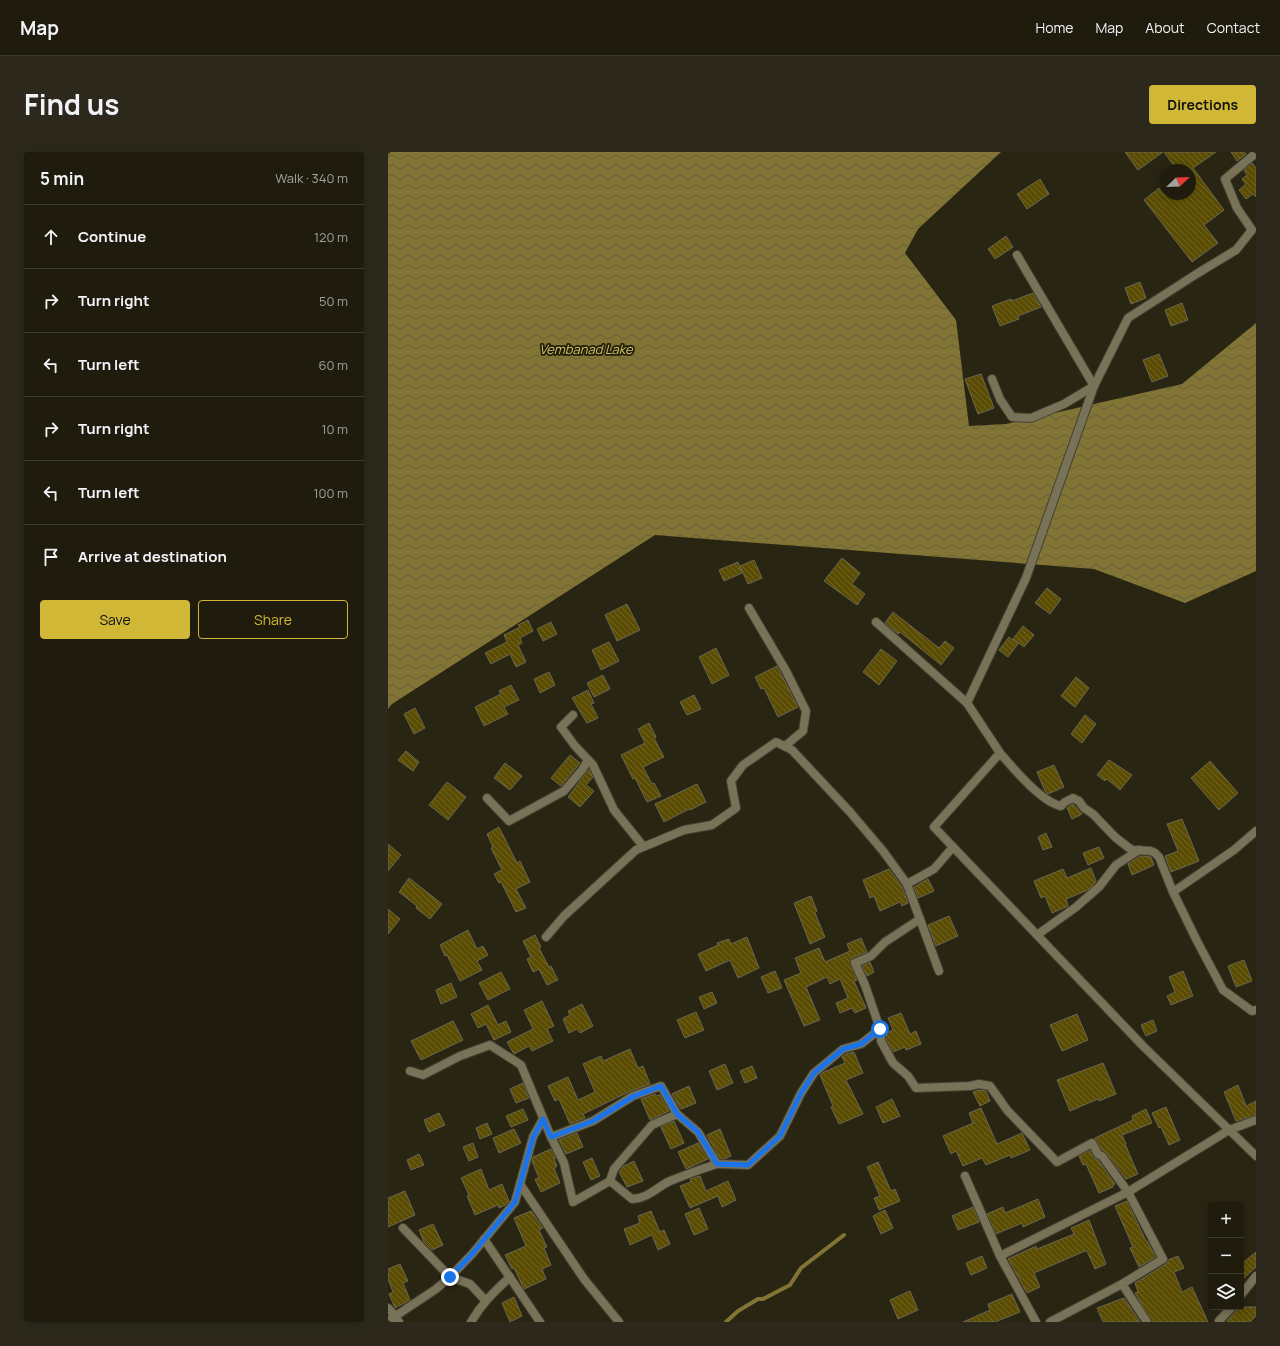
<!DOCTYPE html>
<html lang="en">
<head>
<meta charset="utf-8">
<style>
  :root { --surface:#1f1c0e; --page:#2c291c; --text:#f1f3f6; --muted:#a1a19e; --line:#3c3a2e; --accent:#d0b836 }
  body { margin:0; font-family:Manrope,sans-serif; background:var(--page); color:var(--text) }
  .controls { position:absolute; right:12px; bottom:12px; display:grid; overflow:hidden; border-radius:4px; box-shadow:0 2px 10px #0003 }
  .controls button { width:36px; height:36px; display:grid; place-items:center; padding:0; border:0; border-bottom:1px solid var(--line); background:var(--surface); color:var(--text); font:20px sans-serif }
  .compass { position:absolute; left:772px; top:12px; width:36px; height:36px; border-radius:50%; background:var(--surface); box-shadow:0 2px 10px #0003; rotate:67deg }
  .stop { position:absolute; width:12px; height:12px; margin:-9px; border:3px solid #1a73e8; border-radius:50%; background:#fff }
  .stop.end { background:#1a73e8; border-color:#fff; box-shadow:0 1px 4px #0008 }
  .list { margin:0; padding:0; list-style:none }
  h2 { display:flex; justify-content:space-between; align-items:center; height:52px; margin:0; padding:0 16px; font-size:17px }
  h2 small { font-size:13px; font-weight:400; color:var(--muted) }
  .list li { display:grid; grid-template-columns:26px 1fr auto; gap:12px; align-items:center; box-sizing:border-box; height:64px; padding:0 16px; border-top:1px solid var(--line) }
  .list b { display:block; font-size:15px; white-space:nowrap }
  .list em { font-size:13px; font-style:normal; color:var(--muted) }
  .actions { display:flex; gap:8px; padding:12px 16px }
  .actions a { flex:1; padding:9px 0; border:1px solid var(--accent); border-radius:4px; text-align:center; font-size:14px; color:var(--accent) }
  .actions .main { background:var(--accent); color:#111 }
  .icon { flex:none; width:22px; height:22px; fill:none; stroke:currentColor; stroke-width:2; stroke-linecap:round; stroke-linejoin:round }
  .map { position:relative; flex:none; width:868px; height:1170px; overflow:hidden; border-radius:4px }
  header { display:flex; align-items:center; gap:24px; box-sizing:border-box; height:56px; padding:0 20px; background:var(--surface); border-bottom:1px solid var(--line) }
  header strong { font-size:19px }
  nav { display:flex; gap:22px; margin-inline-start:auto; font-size:14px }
  .intro { display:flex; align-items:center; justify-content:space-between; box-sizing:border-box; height:96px; padding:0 24px }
  h1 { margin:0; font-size:28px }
  .button { padding:10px 18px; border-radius:4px; background:var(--accent); color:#111; font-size:14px; font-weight:700 }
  main { display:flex; gap:24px; padding:0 24px }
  aside { flex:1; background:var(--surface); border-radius:4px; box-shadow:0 2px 10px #0003 }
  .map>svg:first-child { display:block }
</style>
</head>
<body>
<header>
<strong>Map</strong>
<nav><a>Home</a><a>Map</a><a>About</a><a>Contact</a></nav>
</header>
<div class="intro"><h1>Find us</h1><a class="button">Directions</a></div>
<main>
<aside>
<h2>5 min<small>Walk · 340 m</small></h2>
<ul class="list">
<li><svg class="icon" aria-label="ahead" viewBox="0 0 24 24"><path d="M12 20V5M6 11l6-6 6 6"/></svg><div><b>Continue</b></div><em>120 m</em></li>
<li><svg class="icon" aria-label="right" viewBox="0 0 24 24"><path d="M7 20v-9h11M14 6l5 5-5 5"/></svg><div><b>Turn right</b></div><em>50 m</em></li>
<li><svg class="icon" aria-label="left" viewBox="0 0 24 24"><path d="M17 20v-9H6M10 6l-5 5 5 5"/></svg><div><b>Turn left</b></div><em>60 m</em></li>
<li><svg class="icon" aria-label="right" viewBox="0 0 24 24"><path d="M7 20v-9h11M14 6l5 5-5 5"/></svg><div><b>Turn right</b></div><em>10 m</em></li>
<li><svg class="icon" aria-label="left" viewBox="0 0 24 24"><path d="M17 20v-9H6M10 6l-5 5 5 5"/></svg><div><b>Turn left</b></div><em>100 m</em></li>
<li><svg class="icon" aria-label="arrive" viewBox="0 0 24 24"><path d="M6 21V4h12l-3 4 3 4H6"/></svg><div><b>Arrive at destination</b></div></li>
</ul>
<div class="actions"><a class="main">Save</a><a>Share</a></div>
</aside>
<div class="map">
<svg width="868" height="1170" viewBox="0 0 868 1170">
  <defs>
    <pattern id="water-waves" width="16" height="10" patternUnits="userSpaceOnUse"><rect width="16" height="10" fill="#817434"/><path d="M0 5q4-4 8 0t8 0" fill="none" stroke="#67603b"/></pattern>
    <pattern id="building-back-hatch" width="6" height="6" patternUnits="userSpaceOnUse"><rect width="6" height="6" fill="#5a4d03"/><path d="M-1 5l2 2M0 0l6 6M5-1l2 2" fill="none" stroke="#726727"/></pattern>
  </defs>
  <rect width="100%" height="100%" fill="#292513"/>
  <path fill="url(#water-waves)" d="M0,0h613l-83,77 -13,24 51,67 13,106 37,-2 176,-40 74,-61v248l-71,32 -91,-34 -439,-34 -263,169 -4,5z"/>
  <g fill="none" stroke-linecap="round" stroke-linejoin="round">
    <path stroke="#817434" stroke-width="4" d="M338,1170l12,-11 20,-12h5l27,-14 11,-17 43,-33"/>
  </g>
  <g fill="url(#building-back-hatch)" stroke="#6a6652">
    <path d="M737,0h38l-25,18z"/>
    <path d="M776,0h52l-23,16 31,42 -20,15 14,18 -26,19 -48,-62 15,-12 4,6h27v-24h-13z"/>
    <path d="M843,0h13l2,2 -9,7z"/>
    <path d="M864,11l4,5v29l-3,-3 -7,5 -7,-9 7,-6 -4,-5 5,-4 -3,-5z"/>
    <path d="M652,27l9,15 -22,15 -10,-15z"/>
    <path d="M618,84l7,11 -18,12 -7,-10z"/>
    <path d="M752,130l6,16 -15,6 -6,-16z"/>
    <path d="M645,141l8,14 -23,9 1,3 -19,7 -8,-20 19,-7 1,2z"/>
    <path d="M794,151l6,17 -17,6 -6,-16z"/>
    <path d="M771,202l9,22 -16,6 -9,-22z"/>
    <path d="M593,222l13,34 -16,6 -13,-35z"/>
    <path d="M454,406l18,15 -8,11 13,10 -8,11 -33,-24z"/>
    <path d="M366,408l8,18 -14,6 -8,-18z"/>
    <path d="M350,410l4,11 -18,8 -5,-11z"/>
    <path d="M659,436l14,11 -11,15 -15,-11z"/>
    <path d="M239,452l13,26 -23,11 -12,-26z"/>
    <path d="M505,460l46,36 6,-7 9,7 -13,17 -41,-33 -2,2 -13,-11z"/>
    <path d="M140,468l5,11 -13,7 2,5 -4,2 8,17 -10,5 -6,-13 -19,10 -6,-11 22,-11 -3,-7 16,-8 -2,-2z"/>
    <path d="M163,470l6,12 -14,7 -6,-12z"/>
    <path d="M635,474l11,9 -10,12 -11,-8z"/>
    <path d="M621,485l9,7 -10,13 -9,-7z"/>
    <path d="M221,490l10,19 -18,9 -9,-20z"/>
    <path d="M328,496l13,27 -17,9 -13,-27z"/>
    <path d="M493,497l16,12 -18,24 -16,-13z"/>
    <path d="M389,514l21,41 -20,10 -14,-29 -3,1 -6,-12z"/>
    <path d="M161,520l6,13 -15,8 -6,-14z"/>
    <path d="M215,523l7,14 -16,8 -7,-14z"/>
    <path d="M688,525l13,11 -14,19 -14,-11z"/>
    <path d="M123,533l8,15 -15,7 4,7 -24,12 -9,-19 26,-13 -2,-3z"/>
    <path d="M200,538l6,13 -3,1 7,14 -11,5 -15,-25z"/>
    <path d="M306,543l7,14 -14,6 -7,-13z"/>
    <path d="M27,556l10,20 -11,6 -10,-20z"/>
    <path d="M697,563l11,9 -14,19 -11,-9z"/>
    <path d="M261,571l7,14 -2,1 10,19 -21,10 9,17 2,-1 7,13 -14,6 -12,-24 -2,1 -12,-24 24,-12 -7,-14z"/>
    <path d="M18,599l13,11 -6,9 -15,-11z"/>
    <path d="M182,603l10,8 -19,23 -10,-8z"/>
    <path d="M721,608l23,15 -12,15 -13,-11 -2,2 -8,-6z"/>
    <path d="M822,609l28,32 -19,17 -28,-32z"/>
    <path d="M117,611l17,13 -12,14 -16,-12z"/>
    <path d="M666,613l10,22 -16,7 -3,-3 -8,-19z"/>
    <path d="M201,617l4,8 -7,8 8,6 -14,16 -12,-10z"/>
    <path d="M59,630l19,15 -18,23 -19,-15z"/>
    <path d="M309,632l9,18 -16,8 -1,-1 -25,13 -9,-18z"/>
    <path d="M685,652l9,10 -10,5 -5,-11z"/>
    <path d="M794,667l17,42 -28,11 -6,-16 13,-5 -11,-27z"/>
    <path d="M111,675l18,36 3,-2 10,21 -14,7 10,19 -10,4 -15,-30 -2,1 -5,-9 8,-4 -11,-22 2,-1 -6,-13z"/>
    <path d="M658,681l6,14 -9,3 -5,-13z"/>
    <path d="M0,692l13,11 -13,16z"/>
    <path d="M711,695l5,11 -16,7 -5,-12z"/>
    <path d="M752,704l11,1 3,8 -22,10 -4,-11z"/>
    <path d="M703,716l5,13 -1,2 -7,7 -22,9 2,7 -16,7 -7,-17 -4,2 -7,-17 29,-12 4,9z"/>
    <path d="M501,717l13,18 6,16 -6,3 -2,-4 -20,9 -6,-15 -4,2 -7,-18z"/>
    <path d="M21,726l33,26 -12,15 -14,-11 1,-2 -18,-14z"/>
    <path d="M540,727l6,12 -16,7 -4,-11z"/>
    <path d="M423,744l6,15 -2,2 10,24 -15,7 -16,-41z"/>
    <path d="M0,757l12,10 -12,15z"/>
    <path d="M561,764l9,20 -22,10 -8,-21z"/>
    <path d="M80,778l9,19 6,-3 5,9 -11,6 5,9 -22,11 -13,-26 -2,1 -5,-11z"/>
    <path d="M147,783l6,12 -2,1 10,19 2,-1 7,14 -11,5 -8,-16 -6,3 -6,-13 4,-2 -8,-16z"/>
    <path d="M359,785l12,31 -21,10 -8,-18 -24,11 -8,-17 20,-9 -1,-2 12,-4 2,5z"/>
    <path d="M473,786l6,14 -15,6 -2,5 7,17 -3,1 12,27 -11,5 -3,-5 -12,5 -4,-10 12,-5 -8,-19 -10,5 -3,-7 -21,10 14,33 -16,6 -20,-46 17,-7 -6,-15 24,-10 6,14 25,-11 -3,-7z"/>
    <path d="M856,808l8,21 -16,6 -8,-21z"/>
    <path d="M482,810l4,10 -7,4 -5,-10z"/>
    <path d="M387,819l7,17 -14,5 -7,-16z"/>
    <path d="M795,819l10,25 -22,9 -4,-9 8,-4 -6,-15z"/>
    <path d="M113,820l9,17 -22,11 -9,-17z"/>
    <path d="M63,831l6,14 -16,7 -5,-14z"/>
    <path d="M324,840l5,11 -13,6 -5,-12z"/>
    <path d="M154,849l12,25 -7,3 6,12 -21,10 -3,-5 -15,8 -7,-12 26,-13 -9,-19z"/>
    <path d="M194,852l11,22 -13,7 -3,-4 -8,4 -6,-14 7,-4 -2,-4z"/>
    <path d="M100,853l10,20 8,-4 5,11 -17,8 -8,-16 -8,4 -7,-14z"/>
    <path d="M308,860l8,18 -19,8 -8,-18z"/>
    <path d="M513,861l9,21 6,-3 5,13 -15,6 -1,-3 -12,5 -7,-13v-6l7,-3 -5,-12z"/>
    <path d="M689,862l11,26 -26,11 -12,-26z"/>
    <path d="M765,868l4,11 -11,5 -5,-11z"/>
    <path d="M65,869l10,19 -42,20 -10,-19z"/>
    <path d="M242,897l8,19 5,-2 7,18 -19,7 -48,23 2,4 -15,6 -11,-25 -4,2 -7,-15 20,-9 10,23 17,-8 -12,-28 18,-8 2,5z"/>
    <path d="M466,900l9,21 -17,7 17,34 -24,10 -8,-17 2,-1 -13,-31 4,-3 21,-9 -3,-6 4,-3z"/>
    <path d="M715,911l13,31 -17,7 -1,-2 -28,12 -13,-31z"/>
    <path d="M337,912l8,19 -16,7 -8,-19z"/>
    <path d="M364,914l5,12 -12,5 -5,-12z"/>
    <path d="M135,931l6,15 -13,5 -6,-14z"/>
    <path d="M850,933l8,21 10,-5v14l-20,6 -12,-29z"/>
    <path d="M301,934l7,17 -15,6 -9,-15z"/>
    <path d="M591,938l7,1 4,10 -10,5 -7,-14z"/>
    <path d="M267,942l1,2 4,-1 9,16 -19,9 -9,-21z"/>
    <path d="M504,947l8,17 -17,7 -7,-16z"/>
    <path d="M778,955l14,33 -11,5 -8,-18 -2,1 -7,-15z"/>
    <path d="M593,956l16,36 25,-11 8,17 -19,8 -1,-3 -24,10 -4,-7 -19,8 -7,-15 -5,3 -8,-18 30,-13 -4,-10z"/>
    <path d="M135,957l5,11 -17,7 -5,-11z"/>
    <path d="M758,957l6,14 -30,12 4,9h-1l13,30 -12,5 -20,-26 -4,-3 -7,-12 38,-18 -1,-4z"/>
    <path d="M51,961l6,12 -16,7 -5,-12z"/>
    <path d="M286,969l10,22 -13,6 -10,-22z"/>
    <path d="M99,971l5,11 -12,5 -4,-11z"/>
    <path d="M126,977l7,14 -22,10 -6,-15z"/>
    <path d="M332,977l11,27 -7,3h-4l-13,-24z"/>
    <path d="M189,981l6,14 -17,7 -7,-14z"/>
    <path d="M85,991l5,14 -9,4 -6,-14z"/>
    <path d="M310,991l10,16 -22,10 -8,-17z"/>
    <path d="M163,997l5,9 -2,1 3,7 -3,2 6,15 -19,9 -6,-13 4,-1 -7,-17 1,-4z"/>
    <path d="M702,998l3,7 5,3 17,24 -2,1v2l-14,6 -13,-29 -3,1 -4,-9z"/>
    <path d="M31,1002l5,11 -13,5 -4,-10z"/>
    <path d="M204,1006l8,18 -9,4 -8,-18z"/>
    <path d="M246,1009l9,20 -16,6 -8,-15 5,-6z"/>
    <path d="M490,1010l13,29 4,-2 5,12 -21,9 -5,-12 6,-2 -13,-29z"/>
    <path d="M93,1017l8,21 13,-6 7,17 -4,4 -6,3 -1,-3 -23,10 -8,-19 2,-1 -8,-17z"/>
    <path d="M312,1024l6,15 22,-10 8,19 -14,7 -4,-11 -28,12 -10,-22 11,-4 -1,-3z"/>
    <path d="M17,1039l10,24 -27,12v-29z"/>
    <path d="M650,1047l7,18 -22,10 -1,-4 -26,11 -9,-20 16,-7 2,6z"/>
    <path d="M739,1049l19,40h1l9,16 -17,10 -9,-19 3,-1 -18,-41z"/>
    <path d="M585,1055l6,15 -21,8 -6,-14z"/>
    <path d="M311,1056l9,21 -14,6 -9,-21z"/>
    <path d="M497,1058l8,18 -12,6 -8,-18z"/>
    <path d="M143,1059l12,17 -4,2 8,17 -3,1 7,17 -9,4 4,10 -22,10 -10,-21 -2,1 -7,-14 21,-9 -12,-28z"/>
    <path d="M263,1059l9,21 4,-2 6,14 -12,6 -6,-15 -22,10 -6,-16 16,-6 -2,-7z"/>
    <path d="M701,1068l17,44 -11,5 -8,-18h-2l-51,22 6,14 -13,6 -19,-34 28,-13 1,3 37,-15 -3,-6z"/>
    <path d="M45,1072l10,21 -11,5 -8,-8 -5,-12z"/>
    <path d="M868,1100v15l-15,14v-17z"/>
    <path d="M594,1104l5,12 -16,7 -5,-12z"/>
    <path d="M790,1104l6,12 -10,4 8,20 10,-5 16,35h-56l-17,-29 3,-1 -3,-9 31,-19 2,-4z"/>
    <path d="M12,1112l8,17 -5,2 7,17 -15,8 -6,-14 4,-2 -5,-13v-10z"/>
    <path d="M522,1139l8,19 -20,9 -8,-19z"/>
    <path d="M624,1142l8,18 -25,10h-32l27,-12 -2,-6z"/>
    <path d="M126,1145l8,19 -12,6 -8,-19z"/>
    <path d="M736,1146l16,24h-37l-6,-14z"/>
    <path d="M849,1155h19v9l-6,6h-23v-1l9,-10z"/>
  </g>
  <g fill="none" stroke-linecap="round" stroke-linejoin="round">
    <g stroke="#454130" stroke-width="10">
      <g id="street">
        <path d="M868,1l-31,26 12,29 15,22 -16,20 -38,23 -70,45 -34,68 -68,192 -59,125 33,50 -66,74 209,219 113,110"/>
        <path d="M629,103l77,131"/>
        <path d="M604,227l8,20 12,18 19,1 33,-14 30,-18"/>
        <path d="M361,456l37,63 20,40 -3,20 -18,15"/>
        <path d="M488,470l91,81"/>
        <path d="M185,563l-12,12 14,19 18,19 21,45 29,36"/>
        <path d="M612,601c13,15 41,49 61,53l4,-4 8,-4 6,3 5,7 9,6 22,23 14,11 4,2 18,1 4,2 4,4 14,35 24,49 26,49 29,21 4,-1"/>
        <path d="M99,646l22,23 55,-30 18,-21 6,-10"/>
        <path d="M519,732l32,87"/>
        <path d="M785,740l61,-42 22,-19"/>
        <path d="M532,767l-35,23 -14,14 -16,7 10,22 15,44 1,12 12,22 15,13 8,12 54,-2 9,-2 11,2 17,24 50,52 35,-19 6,11 4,2 26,36 35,67 -41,25 25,38"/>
        <path d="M649,783l39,-28 23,-20 17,-22 23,-15"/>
        <path d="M158,785l18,-21 72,-66 48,-20 28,-5 24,-17 -5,-27 12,-16 33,-23 16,8 58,62 33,39 24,33 27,-15 19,-22"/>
        <path d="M22,919l13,4 37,-19 30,-11 31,20 30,72 13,26 9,39 37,-21 4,-12 38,-44 25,-11 21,18 19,32 31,1 32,-29 21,-43 13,-20 29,-24 18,-5 19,-15"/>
        <path d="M163,985l42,-16 40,-25 28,-10 16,28"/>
        <path d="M577,1024l35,80 36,66"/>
        <path d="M222,1029l22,18c15,0 25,-12 38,-18 15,-6 31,-12 47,-17"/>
        <path d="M132,1032l64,95 35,43"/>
        <path d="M15,1076l47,49 20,7 15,16"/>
        <path d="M96,1087l56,83"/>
        <path d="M612,1104l128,-64 101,-62 27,-10"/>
        <path d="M853,1143l15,-19"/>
        <path d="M0,1156l8,9 3,5"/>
        <path d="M0,1169l48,-32 14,-12 23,-24 42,-51 18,-65 10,-18"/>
        <path d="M831,1169l13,-14"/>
        <path d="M83,1170c11,-19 23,-30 39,-45"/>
        <path d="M662,1170l72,-38"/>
      </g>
    </g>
    <use href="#street" stroke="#777258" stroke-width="8"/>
  </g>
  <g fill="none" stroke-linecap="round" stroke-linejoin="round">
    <path stroke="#1a73e8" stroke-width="5" d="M62,1125l23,-24 42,-51 18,-64 10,-19 8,18 42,-16 41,-25 27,-10 16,28 21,18 19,32 31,1 32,-29 21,-43 13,-20 29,-24 18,-5 19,-15"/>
  </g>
  <g text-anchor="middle" stroke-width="3.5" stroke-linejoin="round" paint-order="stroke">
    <g font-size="13" font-style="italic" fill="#d5c266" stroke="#1f1c0a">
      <text x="198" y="202">Vembanad Lake</text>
    </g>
  </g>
</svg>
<div class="controls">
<button>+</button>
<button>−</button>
<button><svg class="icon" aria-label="layers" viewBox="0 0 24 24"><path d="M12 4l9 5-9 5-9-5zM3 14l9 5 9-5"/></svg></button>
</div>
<svg class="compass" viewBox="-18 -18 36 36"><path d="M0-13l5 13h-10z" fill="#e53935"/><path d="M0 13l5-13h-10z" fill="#a1a19e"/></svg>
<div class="stop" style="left:492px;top:877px"></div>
<div class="stop end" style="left:62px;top:1125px"></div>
</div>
</main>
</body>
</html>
